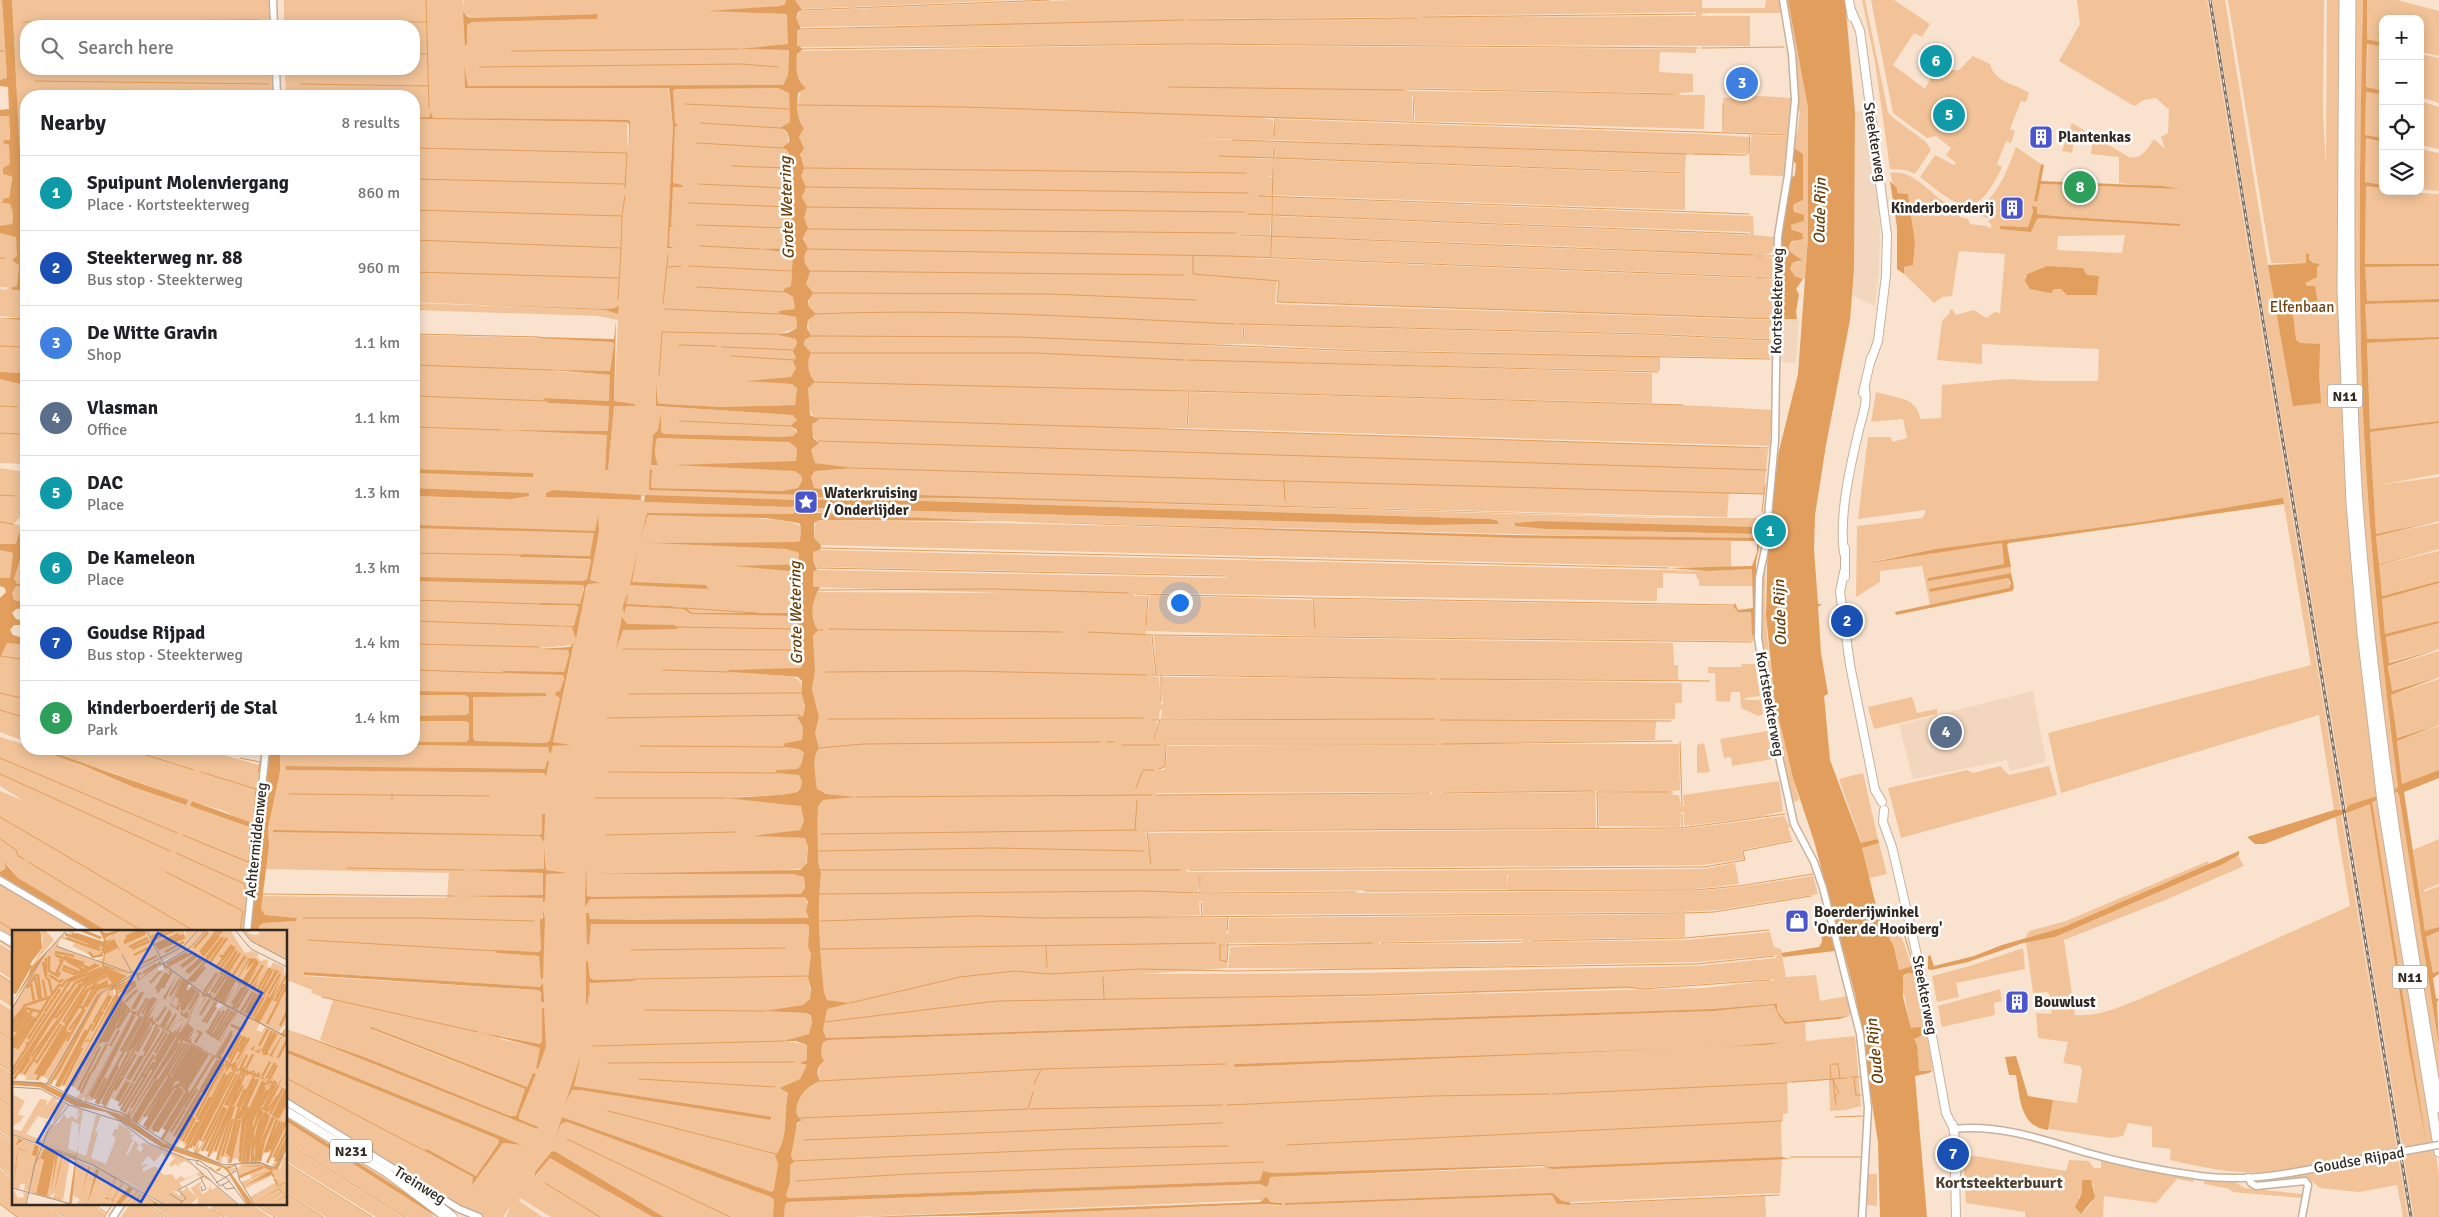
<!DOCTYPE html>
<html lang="en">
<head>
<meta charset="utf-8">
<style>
  :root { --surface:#fff; --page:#f6f6f6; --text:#202124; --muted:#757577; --line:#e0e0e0; --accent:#d93025 }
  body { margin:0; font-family:Signika,sans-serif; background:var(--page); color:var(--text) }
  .controls { position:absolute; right:15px; top:15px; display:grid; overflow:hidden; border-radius:10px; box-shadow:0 2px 12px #0003 }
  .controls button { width:45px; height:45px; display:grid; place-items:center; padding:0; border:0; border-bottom:1px solid var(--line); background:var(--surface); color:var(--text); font:25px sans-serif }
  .you { position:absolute; left:1179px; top:602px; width:18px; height:18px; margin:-12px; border:4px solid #fff; border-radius:50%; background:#1a73e8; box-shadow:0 0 0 8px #1a73e833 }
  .badge { display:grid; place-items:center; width:32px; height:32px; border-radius:50%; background:var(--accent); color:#fff; font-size:16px; font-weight:700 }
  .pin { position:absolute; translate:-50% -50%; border:2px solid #fff; box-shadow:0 1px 5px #0006 }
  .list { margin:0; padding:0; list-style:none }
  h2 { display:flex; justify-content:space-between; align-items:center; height:65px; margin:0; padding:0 20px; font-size:21px }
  h2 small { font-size:16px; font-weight:400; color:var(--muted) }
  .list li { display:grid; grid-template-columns:32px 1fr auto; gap:15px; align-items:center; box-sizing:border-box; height:75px; padding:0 20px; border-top:1px solid var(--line) }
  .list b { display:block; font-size:19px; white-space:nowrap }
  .list p { margin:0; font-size:16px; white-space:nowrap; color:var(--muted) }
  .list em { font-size:16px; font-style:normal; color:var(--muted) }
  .icon { flex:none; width:28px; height:28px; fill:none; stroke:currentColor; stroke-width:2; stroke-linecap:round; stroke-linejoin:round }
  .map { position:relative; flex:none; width:2439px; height:1217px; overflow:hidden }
  .search { position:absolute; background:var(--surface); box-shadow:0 2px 12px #0003; left:20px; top:20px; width:400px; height:55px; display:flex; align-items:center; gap:12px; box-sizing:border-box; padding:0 18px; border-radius:20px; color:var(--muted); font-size:19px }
  .panel { position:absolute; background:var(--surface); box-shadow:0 2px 12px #0003; left:20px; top:90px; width:400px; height:665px; border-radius:20px }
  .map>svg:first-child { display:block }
</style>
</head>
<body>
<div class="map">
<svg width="2439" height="1217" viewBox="0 0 2439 1217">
  <rect width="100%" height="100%" fill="#f9e3cf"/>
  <g fill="#f2d6bd">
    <path d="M2207,0h5l134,810 -5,1z"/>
    <path d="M1866,111l14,114 -1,47 -4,34 -24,-11 3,-26 1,-157z"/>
    <path d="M1781,319h18l-3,44 -20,-2 1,-40z"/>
    <path d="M2033,691l13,71 -36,9 -3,-11 -94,19 -14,-54z"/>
    <path d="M2347,813l67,404h-6l-67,-403z"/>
  </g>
  <g fill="#f2c398" fill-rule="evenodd">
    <path d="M0,0h2l5,78 -7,2z"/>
    <path d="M12,0h257l1,26h-244v43h246l1,27h-247v127l-7,-86z"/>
    <path d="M284,0h179v6l1,-6h322l-1,4 -5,2 -65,5 72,3 2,30 -48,5 48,1 -1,25 -5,10 -315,1 -4,-21 1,23h203l5,39 -6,120h6l-4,-1 4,-59 9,-2 -9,-1 2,-61 -3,-32 4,-2 102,-1 11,5 1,29 -9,6 8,7 -3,14 6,9 -4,9 6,8 -5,11 -5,2 8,4 3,5 -4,10 1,14 -5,7 6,3 1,12 -5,5 -23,1 27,4 -2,33 -6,3 1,5c8,3 12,6 8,15l-14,2 -1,3 17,3 1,11 -19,6 18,5 1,4 -3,9c4,6 2,19 -2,25l-41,4 41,3 5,3 -2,18 -72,2 -59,-3 -6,-1 -1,-20 -1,23 137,9 4,5 -7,6 7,6 -4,4 -13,1 -115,-3 -4,-2v-18l-3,16 -5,5 1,28 4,1c-6,-7 -3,-17 -2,-26l133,4 8,6 -1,13 -113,4 111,6 7,4 1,6 -4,7 -16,3 -131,-3 1,-18 -2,20 152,5 2,5 -2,11 -11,3 -144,-1 -8,32 9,-30c20,0 147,0 153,12l-1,14 -6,1 -143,1 135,6 13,4 -1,11 -57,2 60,6 2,31 -4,28 3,5 2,28 -3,4 -6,1 -67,1 1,2 60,4c19,3 17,25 14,41h-6l6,10 -1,13 -17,3 -1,4 15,2 5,4 -3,12 -4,4 -20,1 22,4 4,7c-1,3 -2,8 -6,10 -7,6 -55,4 -69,7l71,6 4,4 1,13 -4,9 -39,6 44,2c4,9 4,22 -1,30l-43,5 32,1 11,3 1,19 3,9 -2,6 3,7 -1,29 3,7 -3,24 3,17 -3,7 -5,3 -37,6 41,2c7,6 5,14 2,21l-21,7 19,4v15l-6,3 6,2 -7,14 -19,9 7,5c-2,20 0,46 -13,63l3,8 -4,26 -2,2 -210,-75 -9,27 8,-20 4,-2 5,1 201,74 3,3 -1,17h-109l-112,-66 -17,21 1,4 14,-19 103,60h-102l-31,-19 -1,3 24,16h-37l5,-12 -8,12h-20l-24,-10 -173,-107 1,-47 211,86 1,2 -23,35 -49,-27 -3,1 49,27 -1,7 31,-41 19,2 -236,-96v-20l251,100v-2l-18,-8v-4l16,-41 -2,-1 -6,14 -157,-58 155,60 -9,27h-6l-190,-76 13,-40 -22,-7 1,-3 -23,-9 -3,2v-52h-28l2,-6 4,-2 32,-2v-3l-31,-3 -4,-6 1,-13 185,2 2,-25 -184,-4 4,-23 -1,-18 12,-56v-23h134v-4l134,2 2,7 1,-7 14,-2 -12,-2 21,-98 -36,3 30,2 1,5 -5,17 -62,1 61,2c3,10 -10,52 -13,65l-4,3 -71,-2 -2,-2v-42l73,-4 -132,-2v-195l98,3 17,-3v-3l-115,-5v-15l119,3 -1,-3 -118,-4v-134l124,3 74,4 2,2 -4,27h-56l57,4 -2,26 -65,-3 6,5 59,3 -1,25 -104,-1 103,5 -2,35 3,-1 6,-64 21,1 -1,-2 -20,-2 4,-82 -20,-4 -184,-6v-7l191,7 13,4 1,-9 -4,3 -8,1 -193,-7v-183l213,3 1,28 2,-29 -198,-3 -1,-5 -3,5h-14v-22h-128l-1,-27h129v-43h-130zM465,14l8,4 125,-4 -1,5 -125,3 -5,3v19zM553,490l88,6 159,4 -2,6 -10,1 -140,-5 -7,-2 -79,-2 -15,-5zM593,548h2l-5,33 9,2 -11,1 -5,15v-14l-59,-2 1,-3 58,1 4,-2 4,-19 -71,-3 3,-3 67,2zM547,761l-1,16 -2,-4 -258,-3 1,-4 258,3zM545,847l1,23 17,3h-17l-3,28v-3l-89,-2 89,-1 1,-22 -78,-3h79zM543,909l2,10 -3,61 -3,-24 -42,-3 -2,-2 43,1 3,-2zM587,913l2,1v5l111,4 -109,1 -4,21zM304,972l236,15 4,15 -5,-12 -235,-14zM542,1008l4,39 -10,21 4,-20 -40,-9 2,-3 38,8 2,-3zM581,1055l-8,31 182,28 16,6 -191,-30h-8l-7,13z"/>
    <path d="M795,0h219l-213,9z"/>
    <path d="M1074,0h628v8h63l1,-8h14l2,13h-80v3h48v30l-570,-2 -381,3 -4,-7 2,-9 4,-1 191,-6 -192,3 -4,-9 4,-7zM1696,12v4l-274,1 1,-1zM1418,17v1l-231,2 1,-1z"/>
    <path d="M1785,0h3l20,108v130l-3,41 -10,-3 -5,-7 2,-6 8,-1 -10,-10 -1,-6 13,-13 -10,-3 -1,-5 13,-4 -11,-13 1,-4 9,-4v-46l-10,-7v-11l4,-1 3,-24h-4z"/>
    <path d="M1862,0h3l23,112 4,5 34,25 5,8 -16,24 -9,-4 -16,-1 -15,-107z"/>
    <path d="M1871,0h23l36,24 -8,13 -8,-4 -21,32 32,24 9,-18 5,4 11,-5h9l14,-14 17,8c5,19 25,19 39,29l-3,9 -5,-1 -11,28 5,2 -4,12 -5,-2 -9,23 5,3c-27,57 -42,41 -82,10l15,-22 19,10 2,-2 -10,-8 5,-7 -15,-12 -9,2 -34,-25z"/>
    <path d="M2077,0h130l134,811 -7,-1 -15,-95 -258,78 -13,-60 263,-68 -28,-166 -135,22 -213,28 -65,13 132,-20 2,22 -76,14 -1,2 84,-13v6l-82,17 1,2 78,-14 3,10 -81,17 -8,-39 -42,5v11l-24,15 1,-71 65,-8 3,-4v-4l-67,9 10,-82h23l1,5 15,-4 -4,-19 -32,3 5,-30c19,6 42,5 44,27l21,-1 1,-33 67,-6 36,2h53l1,-32 -117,-5v20l-45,-4 5,-39 7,-7 1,-3 2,-2 4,6 18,-5 12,8 9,-6 5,1 5,-59 -46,-3 -7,45 -10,1 -8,6 -30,-29v-7l9,-2 2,-21 -7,-50 -12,-1 -6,-20c28,-5 44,30 69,36l1,8 8,2 2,5 17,2 2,3 3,-4 -4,-3 2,-3 -15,-5 -2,-4c25,-11 34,-40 43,-63l25,17 -7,37 3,1 4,-18 138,5 -60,-6v-26l-28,-3 1,-11 -18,-3 -2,13 -10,-2 10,-28 57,34c13,3 18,-8 25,-18l11,10 -4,-12 7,-4 1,-23 -13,-12 -12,2 -10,6 -75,-45 21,-37zM2032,208l5,6 18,2 125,8 -139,-6 -4,1 -6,13 -17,-6 14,1 5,-15zM2125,235l-3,18 -65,-3 1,-14zM2047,266l36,2 4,7 -22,18 -4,-4h-7l-29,-12 2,-3z"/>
    <path d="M2212,0h13l43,265h52l-7,-2 -7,-9v9h-35l-43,-263h96l-1,115 3,52 1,-167h14l-2,204 53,686 47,284v43h-25z"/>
    <path d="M2355,0h8c-3,129 -5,259 -1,388 5,134 19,267 36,399l-5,4c-15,-117 -30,-235 -35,-353 -6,-146 -4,-292 -3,-438z"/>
    <path d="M2367,0h31l41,11v45l-19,-4v-33h-37v24l-16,-4z"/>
    <path d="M2368,42l15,4v45l-17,-3z"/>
    <path d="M1180,45l516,4v4l-36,-1 -1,20 34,2v18l-13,1 -1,2h26l-1,34 -289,-8 -1,-25h-2v25l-152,-3 13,2 1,17 2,-18 428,15 46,3 -2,15 -3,1 -58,2 -413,-15 -76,-1 488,16 -1,17 -411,-14 -1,-9 -1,9h-25l438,16v36l-412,-15v-29l-1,-1v11h-5l5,1v18l-11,1 11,1 -1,18h-11l11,1 -1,20 -30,-2 -1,2 32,1v20l-22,1 502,20v-2l-479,-19v-20l481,19 -192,-10 -289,-10v-20l478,19v-3l-478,-17 1,-18 480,19 1,19 20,2 -1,14 -3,3 -14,2 16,2 1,19 -19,1 21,2 -2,39 -495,-17 1,-21 -9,-1 7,1 -2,23 498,16v5l-3,1 -1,13 -123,-6 -403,-9 -1,20 -53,1 170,7 301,4v15l-472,-11 464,13v30l-491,-13 27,2 -2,36 -36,1 596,18 22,2 -4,45h-35l-2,23 -558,-14 -284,-9 -71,-6 -3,-11 4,-6 34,-3 -34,-5 -4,-12 8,-9c-7,-5 -8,-9 -7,-18l3,-3 -6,-13 -1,-20 4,-10c-6,-11 -3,-22 -8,-33l5,-13 -1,-12 4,-8 -3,-5 1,-17 -4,-6 1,-16 -3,-10 3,-8c-5,-7 -3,-60 -6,-74l2,-8c-4,-11 -1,-19 -4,-31l5,-9c-11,-14 -5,-28 -2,-43 -6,-8 -8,-24 -3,-34zM1408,88l265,5 1,1 -265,-3z"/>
    <path d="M2420,54l19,4v45l-19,-6z"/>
    <path d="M2366,91l17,3v44l-18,-3z"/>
    <path d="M1760,96l32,2 -4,36 -64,-2 -1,-34z"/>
    <path d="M2420,101l19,6v42l-19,-4z"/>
    <path d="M0,116h9l2,66 -2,16 -5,6h6c4,5 4,14 2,20l-12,2z"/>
    <path d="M1752,135l36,1 -4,40 -34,-1 -1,-20z"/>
    <path d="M2366,138l17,4v43l-18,-3z"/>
    <path d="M2420,149l19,4v38l-19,-2z"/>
    <path d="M2366,186l17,2v3l56,3v70h-74z"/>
    <path d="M0,233l16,4 3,28 -2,21 -5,1 1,3h7l3,12 -3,16 -20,-2v-27l7,1v-3h-7z"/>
    <path d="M2439,266v33l-74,2v-34z"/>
    <path d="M2439,302v35l-73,2 -1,-35z"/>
    <path d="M0,318l21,2 2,53 -23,-1z"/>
    <path d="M1245,325l401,10 125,6v4h-2v13l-410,-8 -115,-6z"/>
    <path d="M2439,339v82l-69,8 -3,-86z"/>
    <path d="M0,379l20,5 3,2 2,78 -25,-1z"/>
    <path d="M1190,392l514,14 68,4 -2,36 -582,-18z"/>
    <path d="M2439,423v51l-60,11 60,-8v44l-63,13 -6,-102z"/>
    <path d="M0,468l26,4v18l-7,4 7,14 -4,-1 -2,10 -6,7 8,2 4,-7v28l-4,-2 1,-11h-4l-3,10h-16z"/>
    <path d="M1774,484c-3,36 -9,71 -9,107 1,71 15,140 34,209l-8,3 -30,-158v-62z"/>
    <path d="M811,496l153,2 691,20h110l-1,21 -4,1 -767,-19 -156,-6 -28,-4 -1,-10zM859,499l631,20 8,3v2l-72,1 -611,-17 -4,-2v-6zM1541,521l215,7 -1,6h-6l-203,-5 -31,-4v-2z"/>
    <path d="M819,520c304,4 608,16 912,21v27l-910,-23 -7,-7 1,-15z"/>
    <path d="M2439,523v26l-60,15 -3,-29z"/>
    <path d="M0,550l13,3 -3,26 -10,-1z"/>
    <path d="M820,550l888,21 44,-2 1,17h-54v-7h-2l-1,-5 -33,-1v15h-6v13l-522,-8 -1,3h13l-1,30 4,-31 162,5 3,30 -1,-31 419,7 5,6h13l1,17 4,6 -1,6 -440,-5 -169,-5 -1,4 6,1 4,38 -4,2 8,1 2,28 2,-1 -2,-27 275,2 -280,-5 -2,-38 519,7 1,22h4v15l-239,-1 243,4v20h-7v16l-236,1 217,1 -1,19 -213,4h237l1,46 -8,1 1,4h6l2,11h3l-1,-11 96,-14 4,30 -23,6 -76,9v-14h-3l-1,15 -81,-1 -1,-33 71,-1 -74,-1 1,37 -454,2 -1,2h4l7,34 -5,-33 536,-4 101,-13 6,11 -2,1 4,12 -50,10 2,9 -41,6 -517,4 1,3h14l503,-3 31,-6 4,21 -44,5 -185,1v-15h-3l1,14 -305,3h-2v-16l-3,16 -9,2 506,-3 45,-4 73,-11 5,18 -100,16 -37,2 -478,3 -1,-14 -3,1 1,13 -55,2 82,1 -1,16 2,-1 2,-15 455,-4v23l-156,3v2l158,-2 83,-8 4,15 7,2 5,28 30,-2 4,26 27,-5 4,14 -2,6 -63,6 -9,-11v-6l-4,-1 -61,5 -886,29 -3,-8 4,-22 21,-5 -21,-3 -3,-8c-5,-39 -6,-80 -3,-118 0,-4 -3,-9 -3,-14 0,-18 -1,-36 0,-54l5,-6 31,-3 -28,-3 -9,-4c-1,-13 -6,-32 2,-42l-4,-15 4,-16 -7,-28 3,-18 -2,-35 5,-6c-6,-11 -8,-27 -2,-38l186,1 -189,-6v-15l4,-2 410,8v-3l-410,-8 -4,-7v-8zM1160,709l2,1 -1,9h274l-274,2 -8,18 5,-17 -8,-2 9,-1zM1165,743h272v1l-270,2 -1,21 -2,3h-5l6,-3zM1592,791v1l-152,2v-2zM1432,792v2l-277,1 1,-2zM1522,939v4l-143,1v-2zM1227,941l2,2 145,-1 -144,5 -2,21 129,1 340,-7 80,-7 -1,3 -79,8 -340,7 -216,1 86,-6v-22l-8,-1 7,-1zM1773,979l2,1 -71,8 -446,11 384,-11z"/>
    <path d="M2439,551v30l-58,15 -2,-31z"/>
    <path d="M26,552v51l-12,-3 -2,-7 2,-14 8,-26z"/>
    <path d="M2439,583v38l-54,14 -3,-36z"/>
    <path d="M2439,623v26l-51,13 -2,-25z"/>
    <path d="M7,643l19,2v97l-26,-10v-74z"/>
    <path d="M2439,651v26l-48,14 -2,-25z"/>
    <path d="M1742,664h13l5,32 -15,2v2h16l2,14 -5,2 -17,-8 -1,-16h-9l-1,10 -14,-1 -1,-28h-7v-6h33z"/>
    <path d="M2439,679v46l-43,13 -5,-43z"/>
    <path d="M414,695h51l4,3v41l-3,3h-52z"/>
    <path d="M1912,697l5,16 20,-4v5l-63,15 -6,-22z"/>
    <path d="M2439,726v44l-37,14 -5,-43z"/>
    <path d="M1768,731l5,28 -41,7 -1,-9 -7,1 -4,-19z"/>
    <path d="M0,737l26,8v4h11l21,7 -15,-7h159l57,16 2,-16h4l-20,182h-138l-89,-53 -11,-14 -1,4 -6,4v-81l24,10 -24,-15zM67,759l44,13 76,28 -2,5 -52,-18zM192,801l35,11 24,16 -61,-22z"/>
    <path d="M1704,743l6,29 -13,1v-28z"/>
    <path d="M2000,766l9,9 40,-9 8,29 -156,43 -13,-50 79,-18 6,3z"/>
    <path d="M1863,773l15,66 -16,5 -23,-65z"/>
    <path d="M2397,792l2,3 40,251v37l-33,-195 -13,-94z"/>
    <path d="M2341,814l67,403h-5l-6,-32 -38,7 -39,-4 -13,-10 -49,5v-4l134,-23 -2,-7c-33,7 -76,20 -109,23 -38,3 -74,-3 -111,-12l1,-11 -19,-2v-20l-24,-4 -5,13 -11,2 -64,-9 5,-29 24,3 5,-33 -2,-4 -17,-3 5,-21 -30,-4 -2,-25 16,1 -2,-19 -3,-3 -14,1 -7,-51 29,-5 157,-68 26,-13 6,10 -81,35 -99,39 11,75c24,2 44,-8 65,-16l210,-93 -15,-90z"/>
    <path d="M2439,839v45l-15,6v2l15,-6v41l-14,5 -12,-82z"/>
    <path d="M1879,843l8,31 -18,4 -7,-30z"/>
    <path d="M2208,861l1,3 -6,3 -142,61 -36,10 4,-7 37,-10z"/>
    <path d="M0,882l80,49h-66v9l-14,-8z"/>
    <path d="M2439,931v40l-6,2 -7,-36z"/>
    <path d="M1900,932l12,35 -13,3 -5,-23 -6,-12z"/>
    <path d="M0,944l14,9v28l-14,-9z"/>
    <path d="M2023,948l2,21 -69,14 3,14 -22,5 -5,-26 41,-11z"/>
    <path d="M1907,973l9,1 3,11 -3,1 3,3 14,80 -14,2 -5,-32 7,-3 -10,-8 -10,-48z"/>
    <path d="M0,975l14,9v25l-14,-10z"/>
    <path d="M2000,989l2,12 -8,2 1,12 -53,12 -4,-21z"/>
    <path d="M0,1003l14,9v29l-14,-10z"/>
    <path d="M1774,1005l3,8 8,11 20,-2 1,19 49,-5 6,70 -15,4 -16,1 -1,-31 -42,3 1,30 -5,1v7l-2,1 1,35 -235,10 -4,-2 -271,8 -9,-2 -3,9 -4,1 -468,17 -2,-3 9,-67 7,-9 -5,-4c-3,-15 10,-29 24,-34l-3,-6 4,-29 1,-4 5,-2 886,-29zM1784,1042l-19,3 -530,22 -1,-3 485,-17z"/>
    <path d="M0,1033l14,10v30l-14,-10z"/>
    <path d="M0,1066l14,9v32l-14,-10z"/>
    <path d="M0,1099l14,10v33l-14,-11z"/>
    <path d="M286,1114l84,53 73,50h-6l-9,-10 -142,-90z"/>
    <path d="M286,1121l141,88 7,8h-29l-119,-76z"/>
    <path d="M0,1134l14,11v31l-14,-10z"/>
    <path d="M286,1143l116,74h-26l-90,-56z"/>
    <path d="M1975,1156l91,15 3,-11 20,1 5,7h7v-11l93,20 -1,5 -16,-3 -21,24 -52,-7 -1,21h-78v-5l-59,-9 -3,-46zM2082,1181l11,3c4,13 -2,22 -12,30l-2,-17 3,-3z"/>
    <path d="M1782,1159l-2,34 -210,9 -8,-1 -10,-8 -267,10v2l267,-10 9,10 204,-9 1,21h-809l305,-13 17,2 3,-3 -18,-3 -410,17h-70l1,-14 3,-1 472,-18 6,3 2,-1 2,-9z"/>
    <path d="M286,1164l85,53h-45l-40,-25z"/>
    <path d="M0,1169l14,11v23h31l18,14h-46l-17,-13z"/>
    <path d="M1867,1174h10v32l-12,-1z"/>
    <path d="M2205,1179l26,1 14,8 57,6 -1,4 -69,-6 -2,-3 -26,-5z"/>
    <path d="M286,1194l36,23h-45l-22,-14h31z"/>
    <path d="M49,1203h42l14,11 -2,3h-37z"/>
    <path d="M131,1203h13l21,14h-44z"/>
    <path d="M149,1203h52l21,14h-53z"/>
    <path d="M214,1203h36l21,14h-45l-15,-9z"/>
  </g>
  <g fill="#e19e5c">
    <path d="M2,0h10l7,137 7,86 -1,79h-2l-3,-12h-8v-3l5,-1 2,-21 -7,-5 5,-4 -1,-19 -16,-4v-7l12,-2c2,-6 1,-15 -2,-20l-8,-1 2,-5h5l3,-20 -1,-2 -8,-2v-6l7,-4 -1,-19 -6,-2 1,-3h6v-3l-1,-21h-9v-6l9,-1 -1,-22 -8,-1v-6l7,-2z"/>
    <path d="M786,0h9l7,10 -4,2 -2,6 5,11 -4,2v14l6,4 -6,5c-1,12 -2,26 9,34l-8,5c-1,12 -2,26 6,35l-5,9 5,12 -4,5 4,14 -3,8 5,11 -4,10 5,10 -3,11 4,10 -5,10 5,11c-6,8 -4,15 2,22l-4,13 7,9 -5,8 1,6 7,7 -8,6 -1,8 4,8 -6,4 -1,5 7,8c-5,8 -3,21 4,29l-7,6 2,27 9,5 -7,4 1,14 6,5 -8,7 4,13 38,5 -38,3 -4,6 3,11 71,6 877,26 -798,-22 -155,-1v14l7,2 174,8 -171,-1 -5,3v15l7,7 -1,5 -7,2v8l4,10 -4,2v15h7c-8,13 -11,29 -2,43l-5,6 2,35 -3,18 7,28 -4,16 4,15c-8,10 -3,29 -2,41l9,5 31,3 -34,3 -5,6c-1,18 0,36 0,54 0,5 3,10 3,14 -4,35 -1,82 3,118l3,8 23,3 -23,6 -4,21 3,8 886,-29 61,-5h4v7l9,11 63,-6 -10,3 -54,5 -8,-11 -3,-8 -60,6 -886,29 -5,2c-2,7 -3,13 1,19 -7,4 -9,15 -3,20 -14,4 -27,19 -24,34l5,5 -5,3 -6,33 3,6 -4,3v17l-4,13 2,3 468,-17 4,-1 3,-9 9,2 271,-8 4,2 235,-10 8,2 -238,10 -10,-3 -272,11 -2,9 -2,1 -6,-3 -472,18 -3,2 -1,13h-11l1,-17 -3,-3 -201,-74 -5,-1 -4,2 -8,21 9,-28 210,75 2,-3 4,-25 -3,-8c14,-18 9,-43 13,-63l-8,-5 20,-9 7,-14 -7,-2 7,-3v-15l-11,-4h-12l25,-7 3,-11 -1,-7 -4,-3 -43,-2 39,-6 7,-6 1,-10 -3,-11 3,-24 -3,-7 1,-21 -3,-2h-215l-2,20 -2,1 -1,-32h3l1,6 45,1 174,-2 -3,-7 2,-9 -3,-5 -215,2 -5,8 1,-41 1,30 6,1 208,-3 4,-6 -1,-11 -11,-3h-197l204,-4 7,-7 1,-16 -3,-9 -52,-2 47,-6 4,-9 -3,-15 -76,-8c12,-1 67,-2 73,-7 3,-2 4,-7 4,-10l-3,-6 -22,-2 -1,-3 21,-1 4,-4 3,-12 -5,-4 -16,-2 2,-4 17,-3 1,-13 -6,-10 6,-1 2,-10 -3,-11v-14l-4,-4 -9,-1 -60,-4 -1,-2 73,-2c5,-8 3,-33 -5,-39l5,-13 -110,-2 -7,-5 -57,-3 -5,5 4,-17 -1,10 61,4 6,5h108l2,-2 1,-17 -8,-5 7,-10 -1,-7 -66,-6 63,-2 1,-11 -13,-4 -136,-6 144,-1 6,-1 1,-14 -2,-4 -33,-5 -118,-3 -9,29 8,-31 144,1 11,-3 2,-11 -2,-5 -153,-5 1,-20 2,-1 -1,19 131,3 16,-3 4,-7 -1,-6 -7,-4 -120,-6 122,-4 1,-13 -8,-6 -132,-4c-3,13 -3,17 1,27h-7l2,-30 5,-5 3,-17v19l4,2 115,3 13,-1 4,-4v-2l-7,-4 7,-6 -4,-5 -137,-9v-23l2,20 6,1 59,3 72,-2 2,-17 -5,-4 -46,-3 45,-4 5,-9 -3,-6 3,-5 -3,-5 4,-9 -1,-4 -21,-5 13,-1 9,-5 -1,-11 -17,-3v-3l15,-2 1,-3 -2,-9 -9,-5v-3l7,-3 2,-33 -34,-4 30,-1 5,-5 -1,-12 -7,-3 6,-7 -1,-14 4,-10 -3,-5 -9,-4 6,-2 5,-11 -4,-6 -4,-1 5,-4 1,-6 -6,-9 -4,-1 7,-6c1,-7 -1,-11 -9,-14l10,-6 -1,-29 -11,-5 -102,1 -3,2 2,32 3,3 -3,1 -2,56 9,2v2h-9l-2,38 2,1 -3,1 -1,19 5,2h-7l6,-121 -4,-39h-204l-1,-23 4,21 315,-1 5,-10 1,-25 -51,-1 50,-5 -1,-30 -79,-3 72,-5 5,-2z"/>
    <path d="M1788,0h57l10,112 -1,157 -4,51 -24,125 -11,70 -1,35 4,54h4l-4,3 3,46 7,41 -4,2 6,64 31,83 17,-4 1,4 -17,5 17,70 15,29 5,23 14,-4 -10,-34 1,-1 12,43 -9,-1 -4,3v21l8,31 10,-1v9l-7,3 3,6 2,26 14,-1 -4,3 -14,3 12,141h-47l-2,-75 -23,-148 -41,-153 -21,-63 -18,-76 -9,-86 2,-86h2l8,-75 20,-81 10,-136v-130z"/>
    <path d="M2363,0h4v39l16,4v3l-16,-2 -1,43 17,4v3l-17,-2 -1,43 18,3v4l-17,-4 -1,44 18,3v3l-17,-2 -1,78h74v2l-74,1 2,34 72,-2v3l-74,2 2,35 72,-2v2l-72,4 3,86 69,-8v2l-69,9 6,102 63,-13 -63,15 3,28 60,-15 -60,16 3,31 57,-15v2l-57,16 3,35 54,-13v2l-53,14 3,26 50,-14 -51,17 4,25 47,-14 -48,18 6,43 42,-13 -42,16 5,43 37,-14v8l-35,14 21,139 14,-4v4l-13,6 7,36 6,-2v3l-6,4 3,20 3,1 -2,3 2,44 -40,-251 -2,-3 -25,10 54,339 -17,-90 -39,-247 -106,40h-9l-8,-7 87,-27h12l3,-5 44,-14 5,-4c-17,-132 -31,-265 -36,-399 -4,-129 -2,-259 1,-388z"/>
    <path d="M463,12l5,5 5,1 125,-4 -1,5 -125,3 -5,3v19l-2,2z"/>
    <path d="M431,112l2,6 195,2 2,1 -1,29v-26l-2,-2 -213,-3v-1l15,-1z"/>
    <path d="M1793,147l10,7v46l-9,4 -1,4 2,4 9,3v6l-13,4 1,5 10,3 1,6 -11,2 -3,5 1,6 12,8 -10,3 -2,6 5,7 8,3 -7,10 3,5 -3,18 1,7h-16l1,-95 9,-46 4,-3 1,-11 -2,-2z"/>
    <path d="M2041,164l3,1 -3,16 122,5 16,3 -138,-5 -4,18 -3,-1z"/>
    <path d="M1890,181l7,7v5l11,1 7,49 -2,22 -9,2v7l-7,-5v-42z"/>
    <path d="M2032,206l5,1v7l18,2 125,8v2l-139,-8 -4,1 -6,13 -31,-3v-3l28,1 5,-15z"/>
    <path d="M2306,254h3v5l4,4 7,1 -3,3v10l-12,6 2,3h8l3,19 -26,2 4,33 4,3 20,1 -1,32 2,27 -28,3 -25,-141 38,-2z"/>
    <path d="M2047,266l36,2 4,7 12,1 -2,19h-30l-6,-6h-7l-3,4 -21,-4 -5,-8 2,-7z"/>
    <path d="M414,302l192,7 9,-1 4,-3 -1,9 -13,-4z"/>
    <path d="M22,306h3l1,7v130c-2,-5 -4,-51 -3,-57l-3,-2 -20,-5v-7l23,1 -2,-53 -21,-2h20z"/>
    <path d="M616,320l-2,81 20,3 2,2h-22l-6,64h-3l2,-35 -106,-5 107,1 1,-25 -60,-3 -6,-5 66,3 1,-26 -57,-5 57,1 4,-27 -2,-2 -75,-4 2,-1 75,2z"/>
    <path d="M414,469l119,4v4l-119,-4z"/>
    <path d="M414,488l115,5v3l-17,3 -98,-3z"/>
    <path d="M553,490l88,5v5l-95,-3v-4z"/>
    <path d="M645,495l155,5 -2,6 -10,1 -140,-5h-4z"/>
    <path d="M2283,498l1,6 -275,39 -2,2 4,22 -84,14 1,-3 76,-14 -2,-21 -133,20 66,-14 213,-28z"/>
    <path d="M859,499l631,20 8,2v3l-72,1 -611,-17 -4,-2v-6z"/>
    <path d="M598,515l1,16 -9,49 10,3 -12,1 -2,3 -10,52 -4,-12h-19l21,-1 5,-19 -4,-2h-36l3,-2 38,1 4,-15 -1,-4 -169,-4v-4l169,4 4,-2 4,-19 -2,-1 -70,-2 4,-3 67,2 4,-23 -180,-5v-3l181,6z"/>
    <path d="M993,521l519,14 247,3 1,6 -4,17v74h-4l-1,-23h-13l-5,-6 2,-3 3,7 15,-2 -1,-39 -44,2 -40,-3 84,-2 5,-14v-11l-237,-3z"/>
    <path d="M1540,521l216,6 -1,7 -209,-5 -31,-3v-3z"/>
    <path d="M19,533l4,1 -1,11 4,2v5l-4,1 -8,26 3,5 9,1v2l-10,-1 -4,7 2,7 12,3v5l-10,1 -4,4 4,6 10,3v3h-12l-4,5 3,5 13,4v6l-19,-2 -7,15v-60l6,-6 -1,-4 -5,-2v-8h10l3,-25 -13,-3v-6h16z"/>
    <path d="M638,548l-6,34 74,3 2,4 -78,-4z"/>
    <path d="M2011,573l3,15 -2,3 -116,24 -1,-3 114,-24 2,-5 -3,-5 -78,14 -1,-3z"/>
    <path d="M622,617l5,7 47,1 4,4 -55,1 -7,19z"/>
    <path d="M574,643l-21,99 17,3 -17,1 -3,9 -2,-8 -134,-2v-3h52l3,-3v-16l-4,-2h-51v-5l52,-1 3,-2v-15l-4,-3h-51v-4l132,2v3l-73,1v41l2,3 71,2 4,-3 10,-42 -5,-3 1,-3 4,-1 4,-12 -1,-4 -61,-2 1,-2 61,1 5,-17 -1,-5 -30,-1 32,-2z"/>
    <path d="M37,749h6l145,51 -2,5 -53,-18 -51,-22z"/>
    <path d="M270,749h10v23l-12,56 1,18 -8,63 4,6 32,3 -1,3 -32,2 -4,2 -2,6h-9z"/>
    <path d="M547,761h2l-3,16 -2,-4 -258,-3v-4l259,3z"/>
    <path d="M192,801l60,22v5l-62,-22z"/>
    <path d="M542,814h3l-1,28 -4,-6 -267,-4v-2l267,5 2,-2z"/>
    <path d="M544,847l2,23 21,3 -21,1 -1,27 -2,1v-4l-90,-2 90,-1v-22l-79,-3 80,-1z"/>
    <path d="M2239,851v4l-16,9 -168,73 -32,6 -55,19 -37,8 -3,-1v-13l2,-1 4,11 40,-10 28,-11 59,-17z"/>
    <path d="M4,862l14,16 89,53h-13l-94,-56v-3l6,-4z"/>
    <path d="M543,909l2,10 -2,59 -2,2 -2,-24 -42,-3 -2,-3 43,2 3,-2 -1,-30 3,-2z"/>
    <path d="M1829,926l6,25 -52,6 -2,-4 38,-6 3,-5 -1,-12z"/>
    <path d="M586,961l2,1 2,16 4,2 42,-1 -3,2 -44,2 -1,20 -2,1z"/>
    <path d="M304,972l236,15 3,-4 1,19h-3v-9l-2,-3 -235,-15z"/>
    <path d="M542,1008h2l2,39 -8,22 -2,-1 4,-20 -62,-16 62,12 2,-3z"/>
    <path d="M371,1027l156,60 6,-14 3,1 -17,41v4l19,8 -1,2 -251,-100 78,28 146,59h6l9,-27 -155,-61z"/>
    <path d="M1784,1042l-19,3 -530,22 -1,-3 485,-17z"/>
    <path d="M286,1049l236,96 -19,-2 -31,42 1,-8 -50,-27 4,-1 49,27 23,-34 -1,-3 -211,-86z"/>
    <path d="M581,1054l-7,32 181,28 16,3v3l-191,-30h-8l-7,14z"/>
    <path d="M2016,1056l12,40 25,4 -5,30c-28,-3 -28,-32 -32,-55h-7l-4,-18z"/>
    <path d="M286,1117l142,90 9,10 -151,-96z"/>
    <path d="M552,1151l4,1 108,65h-11l-103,-59 -15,18v-4z"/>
    <path d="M2084,1180h7l4,17 -14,17 -6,-7 7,-14v-12z"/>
    <path d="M1553,1193l9,8 8,1v3l-13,-1 -5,-9 -267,10v-2z"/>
    <path d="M1266,1197l5,5 11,1v2l-20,-1c-132,5 -264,13 -397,13l395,-15z"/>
  </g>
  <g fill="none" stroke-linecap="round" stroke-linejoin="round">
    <g stroke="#e19e5c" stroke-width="1">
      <path d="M426,0l3,107"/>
      <path d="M802,10l248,-10"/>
      <path d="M1423,17l272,-3"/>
      <path d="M1188,20l229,-2"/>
      <path d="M23,22l235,-2"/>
      <path d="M295,22h132"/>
      <path d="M801,29l382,-9"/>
      <path d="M1701,48l83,-1"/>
      <path d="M803,49l383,-5 511,4"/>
      <path d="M0,51h4"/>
      <path d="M512,51l226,-2"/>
      <path d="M25,52h1"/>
      <path d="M414,54h14"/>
      <path d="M480,67l262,-3 36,3"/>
      <path d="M35,81l234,3"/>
      <path d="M301,84l127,2"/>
      <path d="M1169,87l234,3"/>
      <path d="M1409,89l264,5"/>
      <path d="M685,104l105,5"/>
      <path d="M798,105l167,2 823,28"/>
      <path d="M1413,121l1,-24"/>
      <path d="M701,123l79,5"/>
      <path d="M1723,131v-27"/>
      <path d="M1274,136l1,-17"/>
      <path d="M1232,140l454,14"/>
      <path d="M697,143l85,5"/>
      <path d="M414,148l213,5 -2,35"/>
      <path d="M1694,154l51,1 4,-3 1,-17"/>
      <path d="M1219,156l465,17"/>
      <path d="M1273,158l1,-8"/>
      <path d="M732,166l54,2"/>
      <path d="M804,168l442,5"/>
      <path d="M20,173h6"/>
      <path d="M414,179l211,5"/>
      <path d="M699,184l84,4"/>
      <path d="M806,187l442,6"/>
      <path d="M1259,196l490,18"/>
      <path d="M689,203l102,4"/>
      <path d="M807,207l437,5"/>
      <path d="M414,210l208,6 -1,31"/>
      <path d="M1248,214l501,20"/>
      <path d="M622,215l3,-19"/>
      <path d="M697,225l89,3"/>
      <path d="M808,229l427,4"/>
      <path d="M1240,235l512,20"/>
      <path d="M414,240l207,8 -3,51"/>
      <path d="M700,246l59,3"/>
      <path d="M808,249l422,7 521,21"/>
      <path d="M1193,255v19l86,7 -2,21 496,17"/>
      <path d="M1757,256h17"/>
      <path d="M1271,257l2,-90"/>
      <path d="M0,258h5"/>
      <path d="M689,266l102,5"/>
      <path d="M667,267l14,-1"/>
      <path d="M810,271l373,4"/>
      <path d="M414,272l204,6"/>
      <path d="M1756,278h19"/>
      <path d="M697,287l87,5"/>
      <path d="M813,293l236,1 147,6"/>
      <path d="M663,303l5,-48"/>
      <path d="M665,309l114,5"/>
      <path d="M816,314c139,-6 280,4 419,10"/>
      <path d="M1239,324l407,10 124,6"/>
      <path d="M414,334l125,3"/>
      <path d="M811,336l208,1 343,14 408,8"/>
      <path d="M1243,343l1,-18"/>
      <path d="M679,345l37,1"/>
      <path d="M0,346l23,1"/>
      <path d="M722,347l73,3"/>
      <path d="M811,353h224l149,7"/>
      <path d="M731,356l63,4"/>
      <path d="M1188,360l470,12"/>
      <path d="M414,365l139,5"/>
      <path d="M659,375l3,-43 113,2"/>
      <path d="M815,382l373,9"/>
      <path d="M414,396l132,5"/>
      <path d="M0,406l17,1"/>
      <path d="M814,418l955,30"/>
      <path d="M680,421l110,5"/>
      <path d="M414,427l87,3"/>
      <path d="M1187,428l2,-37 494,14"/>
      <path d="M0,433l19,1"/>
      <path d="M818,441l948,29"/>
      <path d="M852,468l432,13 1,20"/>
      <path d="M1284,481l480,13"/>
      <path d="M0,495l15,1"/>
      <path d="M1762,512l3,-27"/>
      <path d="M0,522l13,2"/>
      <path d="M819,548l849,20"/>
      <path d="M414,553l107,2"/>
      <path d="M817,568l409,8"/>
      <path d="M818,590l177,-1 133,4"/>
      <path d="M1136,594l176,4"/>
      <path d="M414,600l127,4"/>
      <path d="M634,605l14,1"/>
      <path d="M659,606l14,1"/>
      <path d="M684,608l73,5"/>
      <path d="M624,613l4,-18"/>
      <path d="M414,621l144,5"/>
      <path d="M1146,625l2,-29"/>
      <path d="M676,627l120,2"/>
      <path d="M1315,628l-2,-30 420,7"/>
      <path d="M829,629l232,3"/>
      <path d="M818,630h5"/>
      <path d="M1087,632l65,3 599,7"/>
      <path d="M1152,636l4,38"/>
      <path d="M414,644l125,3"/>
      <path d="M623,649l179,1"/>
      <path d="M1,656l25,4"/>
      <path d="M414,670l88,3"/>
      <path d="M663,670l66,2"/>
      <path d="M826,672l139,-1 181,4"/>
      <path d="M1152,675l283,4"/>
      <path d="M1161,676v26"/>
      <path d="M1440,679l269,2"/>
      <path d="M0,693l26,6"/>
      <path d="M629,694l174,-1"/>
      <path d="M0,710l26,8"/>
      <path d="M607,718l193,-3"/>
      <path d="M828,719l315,-1"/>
      <path d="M1152,720l282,-1"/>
      <path d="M1440,720l231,1"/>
      <path d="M1154,738l6,-18"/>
      <path d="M1107,742h7"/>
      <path d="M1680,742l2,63"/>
      <path d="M1165,744h271"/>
      <path d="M1443,744l229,-3"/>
      <path d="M1122,745h37"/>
      <path d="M640,746l144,1"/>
      <path d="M819,748l44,-4 237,-2"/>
      <path d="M127,749l67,21"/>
      <path d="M0,758l177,75"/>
      <path d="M240,758l20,4 -2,10"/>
      <path d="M1159,769l6,-2 1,-22"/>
      <path d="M201,772l55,17 -2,24"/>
      <path d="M609,772l168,1"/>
      <path d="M0,774l170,77"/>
      <path d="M1136,788l7,-18h11"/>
      <path d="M1441,793l151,-2"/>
      <path d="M289,794l200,2"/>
      <path d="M1156,795l274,-2"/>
      <path d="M857,797l294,-2"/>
      <path d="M595,798h130"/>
      <path d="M392,800v-6"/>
      <path d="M0,817l194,114"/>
      <path d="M1682,827v-13"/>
      <path d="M1598,828l-1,-36h71"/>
      <path d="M1135,830l2,-29"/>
      <path d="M1142,831l540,-3 103,-14"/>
      <path d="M1147,832l4,32"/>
      <path d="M821,834l316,-4"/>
      <path d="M183,835l65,27"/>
      <path d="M606,835l129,-3"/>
      <path d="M0,839l16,11 2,6 6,3"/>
      <path d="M818,851l176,-3 150,3"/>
      <path d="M176,853l69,31v9"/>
      <path d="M28,862l114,69"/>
      <path d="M347,868l117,2"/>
      <path d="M248,870l4,-42"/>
      <path d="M818,870h362"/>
      <path d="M1189,870l515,-3 41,-7 -2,-9 49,-10"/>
      <path d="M166,872l77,39 -3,20"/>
      <path d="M1509,876v14"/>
      <path d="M1365,891l330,-1 44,-4 74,-12"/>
      <path d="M1200,893l156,-1"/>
      <path d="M262,894l191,2"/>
      <path d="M819,894l325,-3 56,2v-16"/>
      <path d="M1201,903l1,13"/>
      <path d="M303,918h115l116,3"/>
      <path d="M821,921l156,-5 66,2 642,-5 29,-1 97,-16"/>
      <path d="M0,922l14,9"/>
      <path d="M1227,931l1,-14"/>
      <path d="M308,940l188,11"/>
      <path d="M0,941l14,9"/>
      <path d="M1531,941l154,-3 84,-8"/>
      <path d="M1228,942v3h-8v15l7,2 1,-17 144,-2"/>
      <path d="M1381,943l140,-2"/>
      <path d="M1046,947l1,20"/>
      <path d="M821,949l394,-6"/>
      <path d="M631,950l154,-2"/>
      <path d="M0,975l14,9"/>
      <path d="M1103,977l1,21"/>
      <path d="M634,979l174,-3"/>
      <path d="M589,985v11"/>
      <path d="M322,997l156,35"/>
      <path d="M850,1003l110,-26 55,-6 33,3 93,-5 90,2 466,-7 77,-8"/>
      <path d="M645,1010l119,1"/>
      <path d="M825,1022l172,-21 376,-6 254,-8 15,2 128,-9"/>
      <path d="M0,1032l14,10"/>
      <path d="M593,1046l191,-5"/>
      <path d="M608,1063l186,-1"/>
      <path d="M0,1064l14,10"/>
      <path d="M1042,1069l184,-5"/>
      <path d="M1851,1077h9"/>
      <path d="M1854,1077l2,18h5"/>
      <path d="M286,1078l137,72"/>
      <path d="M639,1079l136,8"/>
      <path d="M1831,1079l-1,-13 3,-2h5l2,14"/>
      <path d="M1833,1079l3,26"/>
      <path d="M1833,1080l6,13 -5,4"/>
      <path d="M821,1081l220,-12 -7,15"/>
      <path d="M1792,1082l55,-4"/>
      <path d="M1553,1094l234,-11"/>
      <path d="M0,1098l14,10"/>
      <path d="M1227,1105l204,-9 118,-2"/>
      <path d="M1030,1109l192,-4"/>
      <path d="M608,1111l168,43"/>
      <path d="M1835,1117l29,-1"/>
      <path d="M799,1118l229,-9 5,-17"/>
      <path d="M0,1133l14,10"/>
      <path d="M567,1139l163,78"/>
      <path d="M804,1140l418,-17"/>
      <path d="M286,1142l118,75"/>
      <path d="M1287,1145l494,-24"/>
      <path d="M1790,1157h72l-3,42"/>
      <path d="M792,1161l281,-12 155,-3"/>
      <path d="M286,1163l86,54"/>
      <path d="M0,1167l14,11"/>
      <path d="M796,1181l112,-7 355,-12"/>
      <path d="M545,1183l55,34"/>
      <path d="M286,1193l37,24"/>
      <path d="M47,1203l18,14"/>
      <path d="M93,1203l13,10"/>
      <path d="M146,1203l21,14"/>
      <path d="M253,1203l22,14"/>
      <path d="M0,1204l17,13"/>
      <path d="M1570,1204l209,-9"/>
      <path d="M211,1209l13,8"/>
      <path d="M104,1217l9,-14"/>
    </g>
    <g stroke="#c6b19e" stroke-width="9">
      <g id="minor">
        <path d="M273,0l1,26"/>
        <path d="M1783,0l9,54 3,46 -7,75 -10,61 -3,204 -10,109 -6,29 -1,60 12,78 24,108 20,38 9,26 37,146 8,74 -6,109"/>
        <path d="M276,69l1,27"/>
        <path d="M0,880l86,51"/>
        <path d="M247,931l19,-182"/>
        <path d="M286,1102l173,107 20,8"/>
        <path d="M1954,1129c44,-5 88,10 130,23 35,10 80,19 116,24 59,8 119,-9 177,-20"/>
        <path d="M2248,1177l3,6 5,3 49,-5 3,4 -6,32"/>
        <path d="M113,1217l9,-14"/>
      </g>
    </g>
    <g stroke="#c6b19e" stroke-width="10">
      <g id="major">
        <path d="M1849,0l3,17"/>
        <path d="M1852,12l8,19 27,204 -1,40 -8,66 -8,22"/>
        <path d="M1863,393l8,-35"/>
        <path d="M1845,548v29"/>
        <path d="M1844,553c-5,-35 5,-81 13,-115 3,-16 11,-33 8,-49"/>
        <path d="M1844,572l-4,20 10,73 25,125 7,12"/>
        <path d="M1884,810l-1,12 9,25 27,117 27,149 8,16"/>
        <path d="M0,935l14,8"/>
        <path d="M286,1111l100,61 60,45"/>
        <path d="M1953,1125l5,37 -2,13"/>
        <path d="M1955,1172l1,45"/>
        <path d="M442,1208l11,9"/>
      </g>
    </g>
    <g stroke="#c6b19e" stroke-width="11">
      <g id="highway">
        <path d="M2344,0l-2,291 9,212 11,130 20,169 57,350"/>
        <path d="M2351,0c-1,168 -4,336 7,503 15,204 47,404 81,605"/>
      </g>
    </g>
    <use href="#minor" stroke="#fff" stroke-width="6"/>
    <use href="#major" stroke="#fff" stroke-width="8"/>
    <use href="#highway" stroke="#fff" stroke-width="9"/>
    <g stroke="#817366" stroke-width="3">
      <path id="rail" d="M2210,0l201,1217"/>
    </g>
    <use href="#rail" stroke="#fff" stroke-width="1" stroke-dasharray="4" stroke-linecap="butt"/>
    <g stroke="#c6b19e" stroke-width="9" stroke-linecap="butt">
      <path id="minor-bridge" d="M2377,1156l62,-11"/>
    </g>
    <use href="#minor-bridge" stroke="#fff" stroke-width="6"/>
  </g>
  <defs>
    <g id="building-square" transform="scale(1.25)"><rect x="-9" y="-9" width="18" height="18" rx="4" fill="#4b56cc" stroke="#fff"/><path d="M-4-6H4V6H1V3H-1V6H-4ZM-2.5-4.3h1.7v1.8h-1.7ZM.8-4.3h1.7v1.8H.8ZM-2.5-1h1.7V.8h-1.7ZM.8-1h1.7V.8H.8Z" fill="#fff"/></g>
    <g id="sight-square" transform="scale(1.25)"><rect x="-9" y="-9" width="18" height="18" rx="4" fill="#4b56cc" stroke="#fff"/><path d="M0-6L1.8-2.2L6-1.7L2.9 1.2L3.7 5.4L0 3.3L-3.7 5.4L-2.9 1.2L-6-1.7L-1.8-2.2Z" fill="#fff"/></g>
    <g id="shop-square" transform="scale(1.25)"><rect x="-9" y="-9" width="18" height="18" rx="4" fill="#4b56cc" stroke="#fff"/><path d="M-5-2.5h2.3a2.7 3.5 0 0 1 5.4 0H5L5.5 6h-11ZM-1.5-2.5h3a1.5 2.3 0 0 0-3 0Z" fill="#fff"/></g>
  </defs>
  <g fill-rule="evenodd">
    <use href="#building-square" x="2041" y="137"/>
    <use href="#building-square" x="2012" y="208"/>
    <use href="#sight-square" x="806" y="502"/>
    <use href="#shop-square" x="1797" y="921"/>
    <use href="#building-square" x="2017" y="1002"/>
  </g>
  <g text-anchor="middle" stroke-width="5" stroke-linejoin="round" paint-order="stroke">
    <g fill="#fff" stroke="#706a64" stroke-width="1">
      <rect x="2327.5" y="384.5" width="35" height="23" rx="4"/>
      <rect x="2392.5" y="965.5" width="35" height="23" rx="4"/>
      <rect x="330" y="1139.5" width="42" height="23" rx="4"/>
    </g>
    <g font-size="14" font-weight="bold" fill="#322a22">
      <text x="2345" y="401">N11</text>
      <text x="2410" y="982">N11</text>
      <text x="351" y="1156">N231</text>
    </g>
    <g font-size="15" font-weight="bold" fill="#322a22" stroke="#fff" text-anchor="start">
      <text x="2058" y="142">Plantenkas</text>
      <text x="1994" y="213" text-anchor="end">Kinderboerderij</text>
      <text x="824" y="498">Waterkruising<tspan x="824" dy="17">/ Onderlijder</tspan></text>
      <text x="1814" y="917">Boerderijwinkel<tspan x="1814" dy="17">'Onder de Hooiberg'</tspan></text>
      <text x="2034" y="1007">Bouwlust</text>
    </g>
    <g font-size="15" fill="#322a22" stroke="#fff">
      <text transform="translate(1875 142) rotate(81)" y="5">Steekterweg</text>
      <text transform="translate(1777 301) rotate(-89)" y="5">Kortsteekterweg</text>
      <text transform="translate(1770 704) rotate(80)" y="5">Kortsteekterweg</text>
      <text transform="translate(256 840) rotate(-84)" y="5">Achtermiddenweg</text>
      <text transform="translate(1925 995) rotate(79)" y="5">Steekterweg</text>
      <text transform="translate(2359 1160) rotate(-10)" y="5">Goudse Rijpad</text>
      <text transform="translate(420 1185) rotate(32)" y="5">Treinweg</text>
    </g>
    <g font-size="15" fill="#6f4310" stroke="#fff">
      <text x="2302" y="312">Elfenbaan</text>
    </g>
    <g font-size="16" font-style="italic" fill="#693d07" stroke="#fff">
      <text transform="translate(786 208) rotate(-92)" y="6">Grote Wetering</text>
      <text transform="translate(1819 211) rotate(-89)" y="6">Oude Rijn</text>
      <text transform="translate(795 613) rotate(-91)" y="6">Grote Wetering</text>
      <text transform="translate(1779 613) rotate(-92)" y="6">Oude Rijn</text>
      <text transform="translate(1874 1052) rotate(-96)" y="6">Oude Rijn</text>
    </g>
    <g font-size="16" font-weight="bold" fill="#503f2e" stroke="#fff">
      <text x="1999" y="1188">Kortsteekterbuurt</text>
    </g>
  </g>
  <g transform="translate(12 930)">
    <rect width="275" height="275" fill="#f9e3cf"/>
    <path d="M27,0h6l9,10 -22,26 10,-18 1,-10zM54,0h9l-1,3 30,10 -1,11 14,-8 -2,-5 -10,4v-7l16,-8h24l6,12 -5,-12h37l3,6 -1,-6h21l4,3 -3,3 6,-6h17l15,23 7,-2 7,3 -2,3 4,4 7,-2 -1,8 3,1 3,-6 11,5v8l3,-4v65l-4,-2 3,-6 -2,-3 -5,7 -71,-37 13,-23 -15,22 -42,-31 23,-14 -31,15h7l-6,5 3,3 6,-5 6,4 -7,17 9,-15 14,10v7l4,-4 27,16 -15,28 13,-21 7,-4 36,18 -4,7 6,2 3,-6 22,11v51l-68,-29 16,9 -1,6 3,-5 50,20v59l-12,20 -4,-1 6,-9h-7v-6l-9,2 -1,8 -3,-4 -2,4 -2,-6 -1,6 -11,1 -5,-5 -9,6v-7h-4l-2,5 -4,-1v-10l-6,3 -8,-5 -4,2 5,-9 -3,-3 -7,14 -2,-9 -4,7 -5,-2 2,-4 -4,-4 -5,5 1,-7 -3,7 -11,-3 -18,-11 15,8 5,-10 -5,-3 -6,6 -9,-5 4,-10 -3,-3 -7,10 -35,-17 -2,-9 -7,6 3,-14 -3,8 -10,3 -1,-6 -3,5 -6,-3 6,-5 -9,-8 -6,7 1,-6 -11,1 2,-5 -4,-3 -3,6 -5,-2 2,-3 -5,-5 -6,5h-12l2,-3 -7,-3 -6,5 -2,-72 29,-48zM56,1l3,5 18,7 -2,3 -11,-4 -4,4 20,10 12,-2v8l-1,-4 -7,3 -38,-15 2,-7 9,1 -6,-5zM101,55l4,7 5,-1 -5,3 2,4 13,13 21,11 3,-3 -1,4 23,14 -46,-25 -18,-16zM99,168l13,7 -4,7 -13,-4zM230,0h11l-6,3 8,2 5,-1 -3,-4h30v30l-36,-19zM0,164l13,7 -7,13 5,2 2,-2 -5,8 -8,4zM41,167l4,2 -4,6 5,-5v6l4,-4 4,2 -7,12 -6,7 1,-10 -7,6 -9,-3 -12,18 16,6 7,-15 -6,-5 9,4 -3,4 10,-6 5,-9 3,6 5,-3 4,4 5,-8 -4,3 1,-6 5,1 -5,32 1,-18 -7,-3 -4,28 18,7 10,-41 5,1 -6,15 3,1 -7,26 15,6 10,-26 -4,-3 3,-6h3l1,-6 13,9 -2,3 6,-1 -6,4 3,2 -7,14 2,1 7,-14 4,4 -3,4 5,3 2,-4 -3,-4 4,-1 37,12 32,26 -13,-4 -4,-3 4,-2 -8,-7 -7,-4 -6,3 -3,-6 4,9 -5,-3 -4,3 -2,-3 6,-6 -5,-3 -6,2 -1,-5 -9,10 -5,-6 -4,3 -4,6 8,-1 -6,4v4l12,-6 9,9 8,-1 4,6 5,-4 4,3 11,-5 -17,9 3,4 -5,5 -6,-2 9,6v-7l4,2 2,-5 9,10 -4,-8 11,-7 -3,6 3,7 6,-3 3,-7v6l6,-3 21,18h-44l4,-2v-6l-7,7 -3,-3 3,4h-26l-36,-22 -117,-50v-4l9,2 19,-32 7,1 -1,6zM0,205l80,31 68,39h-40l-5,-3 3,3h-43l5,-5 -7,-5 -3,2 6,-37 -6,-1 -7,42 -8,-2 -1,-6 -5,4 -25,-7 1,-6h-5l-1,5 -7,-1zM272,226l3,2v47h-32l-5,-8 26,-15 -3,-8 -28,15 -4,-7 10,-4 -1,-5 -10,5 -3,-8 -5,3 -4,-4 13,-2 -2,-3h21l12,7 8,-2 3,-10 -7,9zM1,259l5,9 6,-1 -1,-5 5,1 -3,12h-13z" fill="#f2c398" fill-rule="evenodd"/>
    <path d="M0,0h27l2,4 1,14 -12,16 2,2 18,-18 -38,55 17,-29 2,-7 -15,27 -4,-1zM87,0l7,3 15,-3 -7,4v4l-1,-4 -8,4 1,3 6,-2 -7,6 9,-6 7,13 -3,-4 -13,6 -1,11 26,9 -24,-6 21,8 -13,9 19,-9 -18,10 19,-8 -18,11 2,3 17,-11 1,3 -19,10 4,6 16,-15 -15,15 9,10 4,2 3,-3 -2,4 7,4 9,-20 3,1 -10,20 10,-20 4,3 -3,-1 -10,18 12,-17 -10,18 5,-3v6l5,-6 -3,7 9,5 5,-6 -4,7 4,2 10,-15 -9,15 3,2 4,-5 -2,6 8,-12 -6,14 9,-13 -5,-4 -5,6 5,-7 5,5 -6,11 12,-19 -4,9 6,5 -9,11 10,-11 -7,12 4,-3 -1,5 10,5 2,-2 -1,3 13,7 6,-10 -14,-7 14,7 10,-17 -15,28 5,-3 1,6 4,-7 -3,7 4,-3 -2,4 4,-2 -1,3 4,2 7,-12 -7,12 5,-4 -1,7 13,-23 -12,24 4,1 3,-4 -2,4 3,-3 1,5 2,-3v4l3,-4 -2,4 6,-2 -2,4 3,-2v3l3,-4v5l3,-5 -2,6 4,1 2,-4 -2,5 7,2 2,-4 -1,5 3,-2 3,5 6,-11 -5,11 8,4 -16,-6 -4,7 3,-8 -5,5 2,-6 -18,-7 -2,2 -2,-4 -4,6 2,-6 -4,-2 -2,4v-5l-36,70 3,2 -6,12 28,14 11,-3 22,-2 8,3 7,4 13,-21 -9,21 9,-2 -16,4 1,1 3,5h-2l4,4 2,5 4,-4 4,3 -4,-2 -3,3 7,6 -8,-6 -3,-4 4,8 7,5v1l-17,9 17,-10 -3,-1 -20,11 20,-11 -2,-2 -20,11 19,-11 -2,-3 -24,14 24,-15 -2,-2 -24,14 24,-14 -2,-4 -25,14 25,-14 -2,-4 -25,14 25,-14 -1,-3 -23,12 24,-13 -29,12 23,-13 -15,4 19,-6 -9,-5 -24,1 21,-2 6,1 4,2 -8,-4h-23l-10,5 26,36 -7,-1 -20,-33 -5,-4 -3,4h-5l-3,-3 -4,1 4,-2 4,4 6,-4 -60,-20 -55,-35 -31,-6 -35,-19 -28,-2v-4l29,1 36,18 52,18 -8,-6 6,3 4,-7 -2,9 44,-73 4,-7 -23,-13 -3,3 1,-4 -20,-10 -44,82 -4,6 48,-88 -12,-11 -21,42 -25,45 46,-88 -1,-1 -22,43 -14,24 -2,1 37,-68 -24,42 23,-47 -50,90 -1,7 13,-25 14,-24 -26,50 -3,-2 26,-49 -4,-1 -4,7 4,-8 2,-1 4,-9 -4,10 2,1 15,-27 -2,-3 2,2 11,-20 -1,-4 -7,3 3,4 -4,-3 -21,37 21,-37 6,-7 -10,5 -44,82 -8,11h-2l28,-49 -29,48 48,-85 6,-7 11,-5 -13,4 -12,19 11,-19 13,-7 -4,-5 -11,5 11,-6 -6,-11 2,-13 -5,1 -34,-13 34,13 4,-3 -3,-1 3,-2 -2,-1 3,-7zM168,109v4l3,-3 43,23 -17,35 18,-34 -2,9 6,-7 -4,9 4,-9 1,6 3,-4 -37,71 5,3 -7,12 4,-12 -6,11 -7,-2 -24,-8 -34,-24zM227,16l-17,27 6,3 8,-12 -7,12 5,3 13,-22h1l-14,22 2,1 13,-22 7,1 3,4 -14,21 15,-21 -13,22 5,3 8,-14 -6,15 14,-22 -13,22 7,4 13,-22 -6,-4 15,7 -6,-2 -13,23 5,2 12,-22 -10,24 13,-23h2l-14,23 14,8 -12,-6 -12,22 12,-22 -3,-1 -12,22 21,12 6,-8 -3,8 3,-1v4l-5,-1 -10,20 3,1 10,-20 -10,20 -6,-1 13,-21 -4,-1 -10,21h-6l-12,-6 6,-4 -3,5 3,1 3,-5 -3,5 5,-3 -2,5 3,2 6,-7v7l10,-22 -29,-15 -3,4 2,-4 -10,-6 -18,29 -2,-1 3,1 16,-29 -23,-12 -6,8 5,-8 -6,-4 -12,19 11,-19 -4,1v-4l-14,26 -6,-3 -3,-5 2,2 2,-4v5l15,-24 -9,-6 -13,22 3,-7 -4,-2 -4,7 5,4 3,-5v8l-9,-6 14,-25 -14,23 12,-24 -5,-4 -12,25 -2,-2 14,-23 -6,-4 -3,2 2,-4 -6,-1 -2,-5 -24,18 -2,-8h7l-5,3 2,3 20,-18 3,3 25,-14 -24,14 41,30zM238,29l-4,11 9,-9 -14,22 -4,-3zM208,44l7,4 -13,20 -2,-1 2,-4 -3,4v-5l-4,2zM224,51l4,3 -12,21 -3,-1 10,-17 -12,17zM229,54l26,13 -13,22 -26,-14zM187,61l3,2 -15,25 2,-8 -6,4zM1,206l26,10 -2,10 3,2 4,-10 31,11 1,-2 -32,-13 32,12 3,-12 -3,16 36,16 49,29h-6l-3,-5 -6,5 5,-5 -5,-3 -7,6 -3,2 9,-8 -3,-3 -5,5 -7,6 11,-11 -3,-2 -4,4 -10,9 13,-13 -4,-3 -13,16 -11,-6 -3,6 3,-6h-4l1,-2 6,3 10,-17 -3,-2 -9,16 9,-16 -3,-2 -9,17 8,-17 -7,-4 -13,30 13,-30 -9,-5 -12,35 9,-36 -11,36 11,-36 -3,-1 -10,37 10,-37 -3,-2 -10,33 9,-33 -2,-1 -9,34 9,-34 -3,-1 -7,30 7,-30 -4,-2 -7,35 7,-35 -4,-2 -4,43h-3l5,2 -10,-2h5l6,-43 -9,-4 -7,44 -26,-7 8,-33 -8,32 3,2 8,-34 -4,-2 -4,6 3,-6 -2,-2 -9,35 8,-35 -4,-1 -1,4 1,-5 -14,-5 -2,17 3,1h-3l-2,17 2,-24 2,-12 5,-8 -8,6 -3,35 3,-34v-1l4,-7zM11,210l12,5 -3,9 -14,-6zM44,223l-5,39 7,-38 4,1 -2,10 -1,2 -5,26 7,-29 1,-9 4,1 -6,39 -6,-2 6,2 -2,5 -3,-1v-4l-1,3 -7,-2zM111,253l6,4 -13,16 -3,-3z" fill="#e19e5c" fill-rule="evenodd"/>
    <path fill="none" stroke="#e19e5c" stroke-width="2.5" d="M69,0l20,8M53,4l35,13M60,4l31,11M64,4l27,9M114,7l15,-7M139,7l16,-7M54,8l34,12M140,10l23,-10M112,11l21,-10M112,13l22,-10M143,15l24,-11M117,17l19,-9M145,17l27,-12M182,18l14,-16M120,19l18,-8M146,19l27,-12M43,22l19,4M77,22l4,5 10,-2M153,22l19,-10M188,22l18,-22M189,24l14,-19M43,25l34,13 7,-4M122,25l14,-7M190,25l20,-25M208,25l3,2 8,-11 4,3M37,26v15l9,5 2,-4M191,26l16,-20M52,27l20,6M194,28l17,-21M195,30l16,-22M55,31l17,9 4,-2M31,32l3,15v-19M198,32l17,-24M155,34l20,-11M127,35l18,-9M51,36l15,6M156,36l26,-14M169,36l16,-12M170,37l16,-12M204,38l16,-21M50,39l12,5 9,-4M207,40l15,-21M174,42l15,-14M131,43l13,-9M176,43l15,-14M212,43l13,-22M26,44l3,25M44,44l6,-13 -3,-1M37,45l11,7 3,-3M214,45l14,-22M23,47l4,22M34,48l3,2 3,14M219,48l14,-22M31,50l3,17M176,51l18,-20M70,52l24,-11M178,52l11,-13M181,52l12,-15M138,53l11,-12M19,54l3,17M238,56l13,-21M15,58l9,-14M151,58l9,-16M144,59l10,-16M105,60l17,-9M245,61l13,-23M192,62l13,-19M199,62l11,-16M72,63l13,-10M145,63l11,-19M202,63l11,-16M248,63l12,-23M256,65l12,-21M39,66l8,-11 3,1 4,-5 33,-16M158,66l10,-17M108,67l16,-12M263,71l9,-17M113,72l12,-12M266,72l9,-17M167,73l8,-13M220,74l11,-17M68,75l9,-17M11,76l27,-9 -9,15 -16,-4M74,77l11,-18 11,-5M168,77l12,-20M221,78l13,-22M120,79l9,-16M122,79l9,-17M224,79l12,-20M92,80l7,-14M169,80l13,-22M171,80l13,-20M177,80l10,-17M33,82l15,-23M229,82l12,-20M233,83l11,-20M126,84l9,-16M130,84l8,-15M235,84l12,-20M188,85l10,-16M238,86l12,-21M241,87l11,-20M43,88l-2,-1 22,-34 30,-14M44,88l25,-35M145,91l9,-14M0,92l12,-15M51,92l23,-36 22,-11M191,92l13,-20M81,93l16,-28M194,93l10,-16M255,94l11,-21M53,95l19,-31M219,95l11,5 4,-8M149,96l9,-16M268,96l7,-14M0,97l12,-18M151,97l8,-14M105,98l10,-22M106,98l11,-18M57,100l15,-21M155,100l9,-16M1,101l13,-21M55,101l-3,-1 15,-24 4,2 11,-20 14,-7M80,101l11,-20M194,101l4,3 14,-23M3,102l13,-20M196,102l12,-21M198,104l3,2 16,-27M203,107l3,2 17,-27M203,108l17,-27M16,109l17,-26M55,111l18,-32M0,112l20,-31M91,112l20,-38M93,112l20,-36M95,112l9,-16M88,113l21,-40M183,113l6,-10 -4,-2M17,114l41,-63 32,-13M98,116l9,-16M247,116l9,-17M0,117l20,-31M2,118l21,-31M5,119l24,-37M120,119l16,-27M123,120l15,-28M109,121l19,-34M117,121l18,-31M132,121l13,-25M255,121l9,-17M115,122l18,-33M125,122l14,-25M227,122l7,-15M250,122l10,-21M143,123l12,-20M251,123l12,-21M209,124l11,-20M132,126l15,-27M206,126l14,-25M19,127l27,-37M215,127l11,-22M135,128l17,-27M266,128l9,-18M217,129l12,-24M22,130l3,2 24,-38M143,130l16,-27M225,130l12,-22M218,133l14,-27M234,138l7,-14M228,139l7,-14M0,140l17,-26 -3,-1M140,140l21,-36M80,142l15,-28M8,143l10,-15M1,144l55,-82M12,144l58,-89 24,-12M23,144l29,-48M25,145l27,-44M134,145l8,-13M158,145l19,-31M30,146l27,-44M111,146l13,-22M161,146l19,-31M250,147l8,-15M143,148l24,-35M2,149l38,-61M115,149l14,-23M254,149l9,-16M25,150l29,-48M117,150l14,-24M257,150l8,-15M165,151l20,-33M168,151l19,-32M121,152l14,-24M161,153l22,-36M51,155l19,-37M44,156l30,-56M60,156l9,-18M46,157l34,-63M169,157l21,-36M171,159l21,-37M66,160l22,-43M103,160l8,-13M172,160l22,-37M173,161l23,-37M69,163l10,-21M190,163l18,-33M192,165l17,-34M78,166l44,-83M80,168l42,-82M83,169l11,-21M104,170l11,-19M106,171l11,-19M84,173l46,-85M86,174l20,-38M90,174l27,-52M213,175l17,-34M221,175l10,-20M92,176l30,-56M107,176l14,-23M215,176l14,-28M249,176l12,-22M225,177l8,-18M119,178l44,-72M173,178l12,-19M109,180l33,-55M251,180l12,-25M253,181l13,-25M112,182l22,-36 -3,-1M255,182l11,-16M179,183l10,-18M181,184l10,-18M258,184l13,-26M261,186l13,-27M263,186l12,-25M132,187l26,-41 -3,-2M136,187l24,-40M184,187l28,-54M264,188l11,-21M266,188l9,-16M121,189l24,-40M226,189l17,-40M228,189l18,-40M186,190l12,-23M122,191l49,-79M124,192l50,-79M132,196l49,-80M134,197l27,-44M135,199l26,-41 8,-5M140,199l49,-79M152,199l24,-39M153,200l24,-38M141,201l27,-43M143,201l27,-42M145,202l26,-41M159,202l14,-23M162,206l44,-76M165,208l13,-24M150,209l52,-83M168,209l13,-23M192,210l33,-66M171,211l12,-23M174,213l11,-21M182,216l37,-74M178,218l37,-73M174,219l39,-76M258,220l13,-28M190,221l22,-44M195,221l19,-43M203,221l17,-45M253,222l12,-33M255,222l13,-31M228,223l3,-33 5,-13M215,224l12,-46 15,-32M210,226l11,-37M217,226l8,-36M196,227l37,-84M262,227l13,-26M205,230l17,-54M246,230l2,-20 9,-25M243,231l-3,-8 10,-42M244,231l2,-22 9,-26M247,231l4,-21 10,-23M248,231l4,-21 10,-23M263,231l12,-22M265,231l10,-18M228,232l5,-42 18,-39M236,232l4,-41 15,-31M240,232l1,-31 8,-24M244,232l1,-24 8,-26M218,233l10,-43M231,233l5,-44 17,-37M234,233l4,-42 15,-34M255,233l20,-43M227,247l24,-10"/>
    <path fill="none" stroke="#a9998a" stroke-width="1" d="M134,0l18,34 42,31 81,42M223,0l16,19 36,18M230,0l9,11 36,19M44,16l75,27 53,-27 14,-16M110,24l10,19M148,35l31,-18 15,-17M0,79l32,-54 21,-23M0,151l36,3 31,16 41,12 49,32 56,21 10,-1M35,154l51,-89 36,-21M0,157l29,2 28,16 51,16 28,22 39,16 17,16M0,204l79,30 74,41M175,229l13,2 15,11M186,230l-2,3 11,6 13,17 10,-5M223,234l24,-2 15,6 13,-20M223,234l5,17 15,24M203,242l12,6 20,27M193,246l34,29M204,253l20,-12M210,254l4,5 9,-1M189,256l1,5 4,-2 -5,-11M0,258l63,17M158,264l13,8M14,275l9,-41 13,-33 21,-26M167,275l7,-7 -8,-8 26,-14"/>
    <path fill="#1d4ed8" fill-opacity="0.15" stroke="#1d4ed8" stroke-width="2.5" d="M146,3l104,60 -121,209 -104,-60z"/>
    <rect width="275" height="275" fill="none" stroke="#322a22" stroke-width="2.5"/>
  </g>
</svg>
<div class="controls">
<button>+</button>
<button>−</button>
<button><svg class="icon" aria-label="locate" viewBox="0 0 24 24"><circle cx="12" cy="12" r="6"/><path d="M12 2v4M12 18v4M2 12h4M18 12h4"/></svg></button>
<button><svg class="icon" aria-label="layers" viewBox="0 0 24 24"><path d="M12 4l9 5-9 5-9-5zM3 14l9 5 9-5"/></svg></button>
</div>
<div class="you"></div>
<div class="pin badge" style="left:1770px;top:531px;background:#0f9aa8">1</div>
<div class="pin badge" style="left:1847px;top:621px;background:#1a4fb4">2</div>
<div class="pin badge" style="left:1742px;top:83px;background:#3f7fe0">3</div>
<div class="pin badge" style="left:1946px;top:732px;background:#5c6f8a">4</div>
<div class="pin badge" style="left:1949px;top:115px;background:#0f9aa8">5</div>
<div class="pin badge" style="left:1936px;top:61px;background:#0f9aa8">6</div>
<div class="pin badge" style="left:1953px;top:1154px;background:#1a4fb4">7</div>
<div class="pin badge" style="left:2080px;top:187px;background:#2e9e5b">8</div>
<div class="search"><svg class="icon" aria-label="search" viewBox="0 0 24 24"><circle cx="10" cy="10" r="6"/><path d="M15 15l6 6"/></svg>Search here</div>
<section class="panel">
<h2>Nearby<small>8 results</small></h2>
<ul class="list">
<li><span class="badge" style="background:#0f9aa8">1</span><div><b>Spuipunt Molenviergang</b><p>Place · Kortsteekterweg</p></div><em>860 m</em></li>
<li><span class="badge" style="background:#1a4fb4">2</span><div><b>Steekterweg nr. 88</b><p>Bus stop · Steekterweg</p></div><em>960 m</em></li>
<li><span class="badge" style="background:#3f7fe0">3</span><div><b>De Witte Gravin</b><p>Shop</p></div><em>1.1 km</em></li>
<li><span class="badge" style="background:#5c6f8a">4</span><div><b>Vlasman</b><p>Office</p></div><em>1.1 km</em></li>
<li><span class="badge" style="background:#0f9aa8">5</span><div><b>DAC</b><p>Place</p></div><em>1.3 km</em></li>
<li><span class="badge" style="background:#0f9aa8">6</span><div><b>De Kameleon</b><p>Place</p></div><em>1.3 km</em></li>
<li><span class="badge" style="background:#1a4fb4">7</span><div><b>Goudse Rijpad</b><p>Bus stop · Steekterweg</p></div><em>1.4 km</em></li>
<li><span class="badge" style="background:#2e9e5b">8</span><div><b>kinderboerderij de Stal</b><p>Park</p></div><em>1.4 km</em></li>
</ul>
</section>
</div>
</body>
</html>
